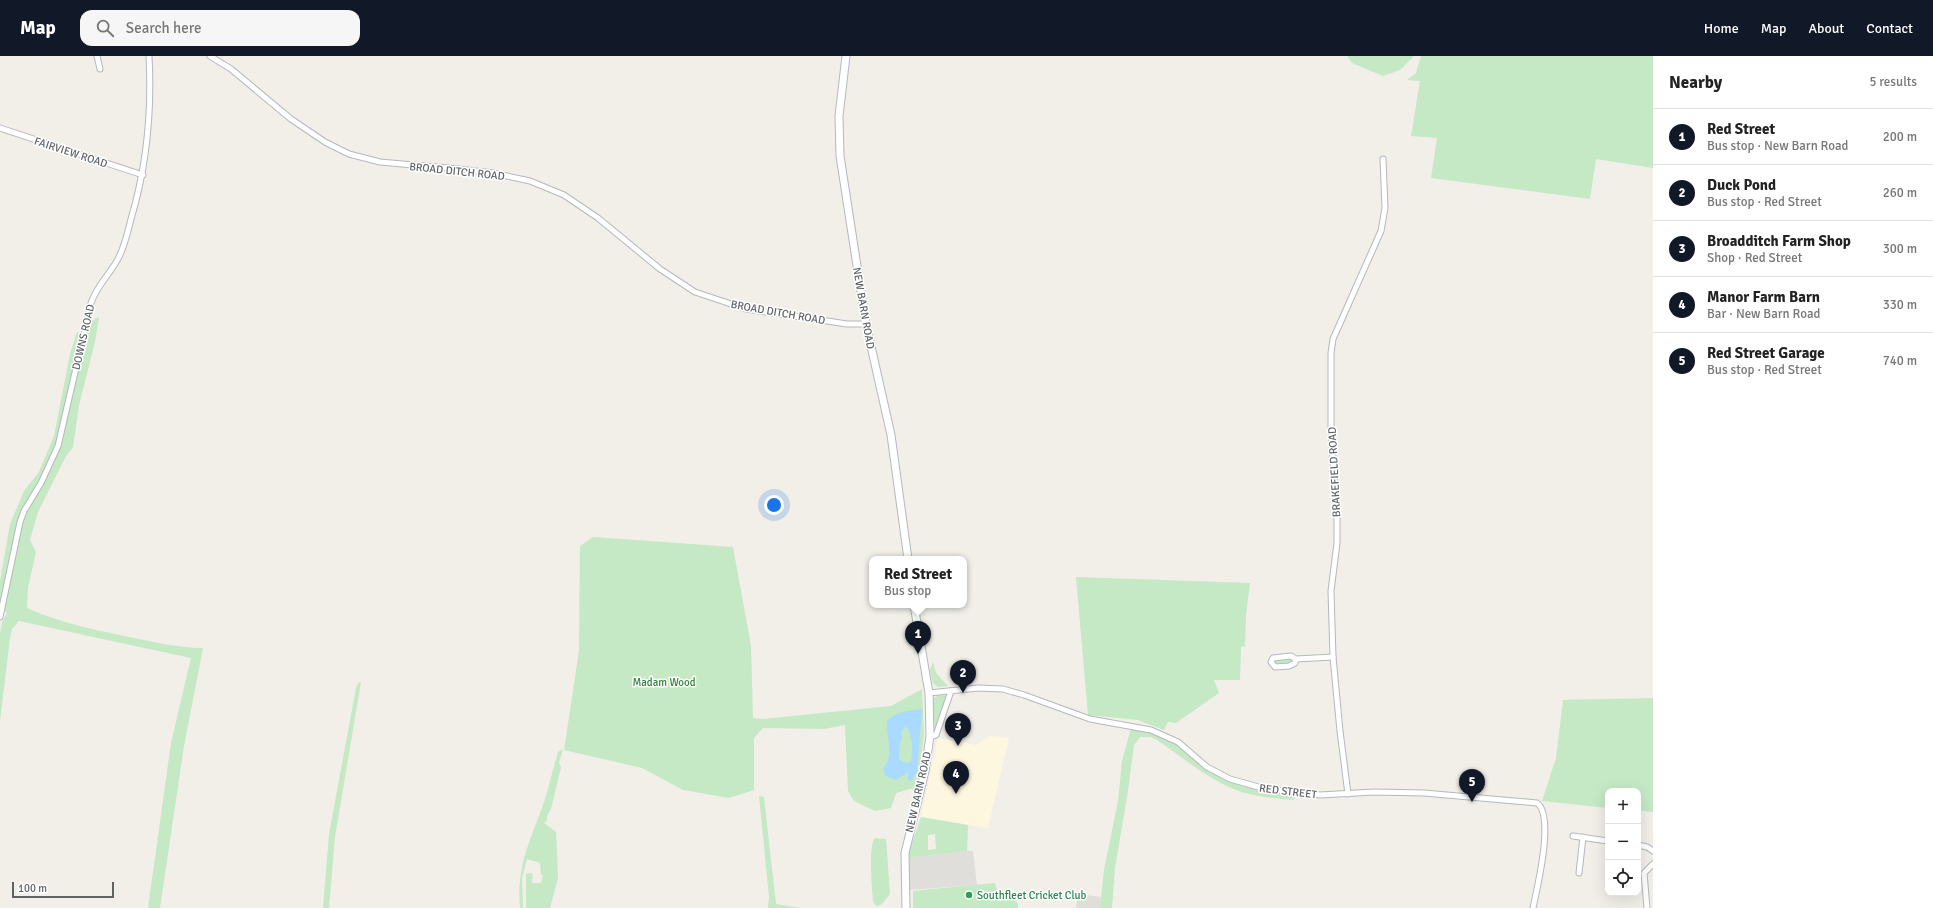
<!DOCTYPE html>
<html lang="en">
<head>
<meta charset="utf-8">
<style>
  :root { --surface:#fff; --page:#f6f6f6; --text:#222; --muted:#767676; --line:#e0e0e0; --accent:#111827 }
  body { margin:0; font-family:Signika,sans-serif; background:var(--page); color:var(--text) }
  .controls { position:absolute; right:12px; bottom:12px; display:grid; overflow:hidden; border-radius:8px; box-shadow:0 4px 16px #0002 }
  .controls button { width:36px; height:36px; display:grid; place-items:center; padding:0; border:0; border-bottom:1px solid var(--line); background:var(--surface); color:var(--text); font:20px sans-serif }
  .scale { position:absolute; left:12px; bottom:10px; width:102px; box-sizing:border-box; padding-left:4px; border:2px solid #5f6368; border-top:0; font-size:11px; line-height:14px; white-space:nowrap; color:#5f6368; -webkit-text-stroke:3px #fff; paint-order:stroke }
  .you { position:absolute; left:774px; top:449px; width:14px; height:14px; margin:-10px; border:3px solid #fff; border-radius:50%; background:#1a73e8; box-shadow:0 0 0 6px #1a73e833 }
  .badge { display:grid; place-items:center; width:26px; height:26px; border-radius:50%; background:var(--accent); color:#fff; font-size:13px; font-weight:700 }
  .pin { position:absolute; translate:-50% -33px; filter:drop-shadow(0 1px 2px #0008) }
  .pin::after { content:''; position:absolute; top:21px; width:14px; height:12px; background:inherit; clip-path:polygon(0 0,100% 0,50% 100%) }
  .popup { position:absolute; left:869px; top:500px; width:98px; height:52px; box-sizing:border-box; display:grid; place-content:center; border-radius:8px; background:var(--surface); filter:drop-shadow(0 1px 3px #0005); font-size:13px; white-space:nowrap; color:var(--muted) }
  .popup b { font-size:15px; color:var(--text) }
  .popup::after { content:''; position:absolute; left:50%; top:100%; margin-left:-8px; border:8px solid transparent; border-top-color:var(--surface) }
  .list { margin:0; padding:0; list-style:none }
  h2 { display:flex; justify-content:space-between; align-items:center; height:52px; margin:0; padding:0 16px; font-size:17px }
  h2 small { font-size:13px; font-weight:400; color:var(--muted) }
  .list li { display:grid; grid-template-columns:26px 1fr auto; gap:12px; align-items:center; box-sizing:border-box; height:56px; padding:0 16px; border-top:1px solid var(--line) }
  .list b { display:block; font-size:15px; white-space:nowrap }
  .list p { margin:0; font-size:13px; white-space:nowrap; color:var(--muted) }
  .list em { font-size:13px; font-style:normal; color:var(--muted) }
  .icon { flex:none; width:22px; height:22px; fill:none; stroke:currentColor; stroke-width:2; stroke-linecap:round; stroke-linejoin:round }
  .map { position:relative; flex:none; width:1653px; height:852px; overflow:hidden }
  header { display:flex; align-items:center; gap:24px; box-sizing:border-box; height:56px; padding:0 20px; background:var(--accent); color:#fff }
  header strong { font-size:19px }
  nav { display:flex; gap:22px; margin-inline-start:auto; font-size:14px }
  .search { width:280px; height:36px; background:var(--page); display:flex; align-items:center; gap:10px; box-sizing:border-box; padding:0 14px; border-radius:12px; color:var(--muted); font-size:15px }
  main { display:flex }
  aside { flex:1; background:var(--surface) }
  .map>svg:first-child { display:block }
</style>
</head>
<body>
<header>
<strong>Map</strong>
<div class="search"><svg class="icon" aria-label="search" viewBox="0 0 24 24"><circle cx="10" cy="10" r="6"/><path d="M15 15l6 6"/></svg>Search here</div>
<nav><a>Home</a><a>Map</a><a>About</a><a>Contact</a></nav>
</header>
<main>
<div class="map">
<svg width="1653" height="852" viewBox="0 0 1653 852">
  <rect width="100%" height="100%" fill="#f1efe8"/>
  <path fill="#fef7e0" d="M991,680l18,2 -21,90 -67,-11 17,-79 37,7z"/>
  <g fill="#e0deda">
    <path d="M967,795h6l4,34 -68,5 -2,-32z"/>
    <path d="M1078,838l23,3 -1,11h-24z"/>
  </g>
  <g fill="#c5e8c5" fill-rule="evenodd">
    <path d="M1347,0h67l-14,14 -17,6 -31,-13z"/>
    <path d="M1421,0h232v112l-57,-9 -6,40 -159,-21 6,-40 -26,-2 9,-55 -13,-1 9,-7z"/>
    <path d="M99,261l-4,25 -16,63 -6,42 -8,11 -27,54 -8,28 6,12 -8,36 -1,20c31,14 64,21 97,28 26,5 52,12 79,12l-19,98 -24,162h-12l23,-165 20,-85 -172,-37 -7,8 -2,9 -10,83v-87l2,-12 5,-9 -4,-3 16,-76 6,-19 30,-58 8,-21 25,-113z"/>
    <path d="M77,276l4,1 -24,111 -40,84 -17,78v-25l10,-57 14,-33 15,-19 15,-36 16,-82z"/>
    <path d="M593,481l140,10 18,99 2,72 10,1 128,-13 31,-17 2,46 -7,52 -21,6 -5,15 -16,3 -21,-10 -6,-10 -3,-66 -21,4 -61,-1 -9,10v52l-25,8 -46,-8 -41,-22 -78,-18 15,-99 1,-105z"/>
    <path d="M1076,521l174,6 -4,32 -1,31 -4,1 -1,33h-26l5,13 -43,30 -8,-1 -4,8 -26,-10 -50,-5z"/>
    <path d="M1293,602v3l-3,2 -13,1 -3,-2v-3z"/>
    <path d="M933,606l3,11 12,13 -10,1 -5,-4 -3,-13z"/>
    <path d="M361,626l-26,155 -6,71h-6l6,-74 27,-146 2,-5z"/>
    <path d="M938,639l10,1 -13,36 -2,-30 1,-4z"/>
    <path d="M1653,642v114l-15,-2v-19h-30v17l-66,-7 14,-43 7,-58z"/>
    <path d="M1131,672l15,1 29,13 48,36 14,6 28,8 31,3 -2,5c-18,-1 -35,-3 -52,-8 -31,-10 -58,-34 -85,-52l-6,-3h-11l-6,8 -6,46 -13,77 -3,40h-12l4,-38 14,-69 4,-40z"/>
    <path d="M563,693l-4,14 2,4 -10,42 -4,7v5l-3,2 12,9 2,46 -8,30h-24v-34l6,-1 1,5h3h-4v5h9l2,-8h-2l-1,-12 -13,-4 -5,19 1,30h-3c-4,-40 10,-67 23,-103 6,-18 10,-36 15,-53z"/>
    <path d="M759,740l5,1 12,107 25,4h-33l1,-11z"/>
    <path d="M921,761l47,8 -1,26 -60,7zM935,778l1,15 -8,1v-15z"/>
    <path d="M875,782l11,1 4,55 -9,11 -5,1 -3,-5c-1,-11 -5,-56 2,-63z"/>
    <path d="M995,827l2,8 14,3 7,10v4h-105v-17z"/>
  </g>
  <path fill="#aadaff" fill-rule="evenodd" d="M922,653l-5,63 -6,9 -3,-1v-8l-12,8 -10,-4 -3,-7c12,-13 3,-32 4,-48 10,-11 22,-10 35,-12zM906,670c7,12 7,22 5,36l-6,1 -6,-4 1,-16 2,-4 -1,-7z"/>
  <g fill="none" stroke-linecap="round" stroke-linejoin="round">
    <g stroke="#b5b8bc" stroke-width="7">
      <g id="minor">
        <path d="M97,0l3,13"/>
        <path d="M210,0l21,13 60,50 34,23 24,12 31,8 78,7 35,4 37,8 34,14 34,23 62,51 35,23 51,17 101,15h19"/>
        <path d="M0,72l143,47"/>
        <path d="M0,561l20,-95 4,-11 17,-28 17,-37 33,-143c6,-18 20,-30 28,-46 6,-12 9,-26 12,-38 16,-54 21,-108 18,-163"/>
        <path d="M1296,603l-1,4 -6,3 -14,1 -4,-5 2,-4 18,-2 5,3 37,-2"/>
        <path d="M929,637l49,-5 25,1 21,6 66,24 61,11 27,12 29,25 23,12 32,9 58,7 54,-3 50,1 113,10c18,13 0,85 -4,105"/>
        <path d="M930,681l6,-2 15,-44"/>
        <path d="M1348,738l-8,-63 -7,-74 -2,-66 6,-48v-24l-6,-90v-76l2,-14 48,-108 4,-23 -2,-49"/>
        <path d="M1573,780l35,5"/>
        <path d="M1638,789l9,2 6,4"/>
        <path d="M1579,817l4,-36"/>
        <path d="M1647,852l-3,-35 9,-9"/>
      </g>
    </g>
    <g stroke="#b5b8bc" stroke-width="9">
      <g id="tertiary">
        <path d="M846,0l-7,60 1,40 26,168 25,111 17,124"/>
        <path d="M906,852l-1,-55 20,-82 5,-35 -1,-43 -15,-88"/>
      </g>
    </g>
    <use href="#minor" stroke="#fff" stroke-width="5"/>
    <use href="#tertiary" stroke="#fff" stroke-width="7"/>
  </g>
  <circle fill="#2e9e5b" stroke="#fff" stroke-width="1.5" cx="969" cy="839" r="4"/>
  <g text-anchor="middle" stroke-width="3" stroke-linejoin="round" paint-order="stroke">
    <g font-size="11" fill="#5f6368" stroke="#fff">
      <text transform="translate(71 96) rotate(18)" y="4">FAIRVIEW ROAD</text>
      <text transform="translate(457 115) rotate(6)" y="4">BROAD DITCH ROAD</text>
      <text transform="translate(864 252) rotate(80)" y="4">NEW BARN ROAD</text>
      <text transform="translate(778 256) rotate(10)" y="4">BROAD DITCH ROAD</text>
      <text transform="translate(83 281) rotate(-77)" y="4">DOWNS ROAD</text>
      <text transform="translate(1334 416) rotate(-93)" y="4">BRAKEFIELD ROAD</text>
      <text transform="translate(1288 735) rotate(7)" y="4">RED STREET</text>
      <text transform="translate(918 736) rotate(-77)" y="4">NEW BARN ROAD</text>
    </g>
    <g font-size="11" fill="#348238" stroke="#fff">
      <text x="664" y="630">Madam Wood</text>
    </g>
    <g font-size="11" fill="#27864d" stroke="#fff" text-anchor="start">
      <text x="977" y="843">Southfleet Cricket Club</text>
    </g>
  </g>
</svg>
<div class="controls">
<button>+</button>
<button>−</button>
<button><svg class="icon" aria-label="locate" viewBox="0 0 24 24"><circle cx="12" cy="12" r="6"/><path d="M12 2v4M12 18v4M2 12h4M18 12h4"/></svg></button>
</div>
<div class="scale">100 m</div>
<div class="you"></div>
<div class="pin badge" style="left:918px;top:598px">1</div>
<div class="popup"><b>Red Street</b>Bus stop</div>
<div class="pin badge" style="left:963px;top:637px">2</div>
<div class="pin badge" style="left:958px;top:690px">3</div>
<div class="pin badge" style="left:956px;top:738px">4</div>
<div class="pin badge" style="left:1472px;top:746px">5</div>
</div>
<aside>
<h2>Nearby<small>5 results</small></h2>
<ul class="list">
<li><span class="badge">1</span><div><b>Red Street</b><p>Bus stop · New Barn Road</p></div><em>200 m</em></li>
<li><span class="badge">2</span><div><b>Duck Pond</b><p>Bus stop · Red Street</p></div><em>260 m</em></li>
<li><span class="badge">3</span><div><b>Broadditch Farm Shop</b><p>Shop · Red Street</p></div><em>300 m</em></li>
<li><span class="badge">4</span><div><b>Manor Farm Barn</b><p>Bar · New Barn Road</p></div><em>330 m</em></li>
<li><span class="badge">5</span><div><b>Red Street Garage</b><p>Bus stop · Red Street</p></div><em>740 m</em></li>
</ul>
</aside>
</main>
</body>
</html>
